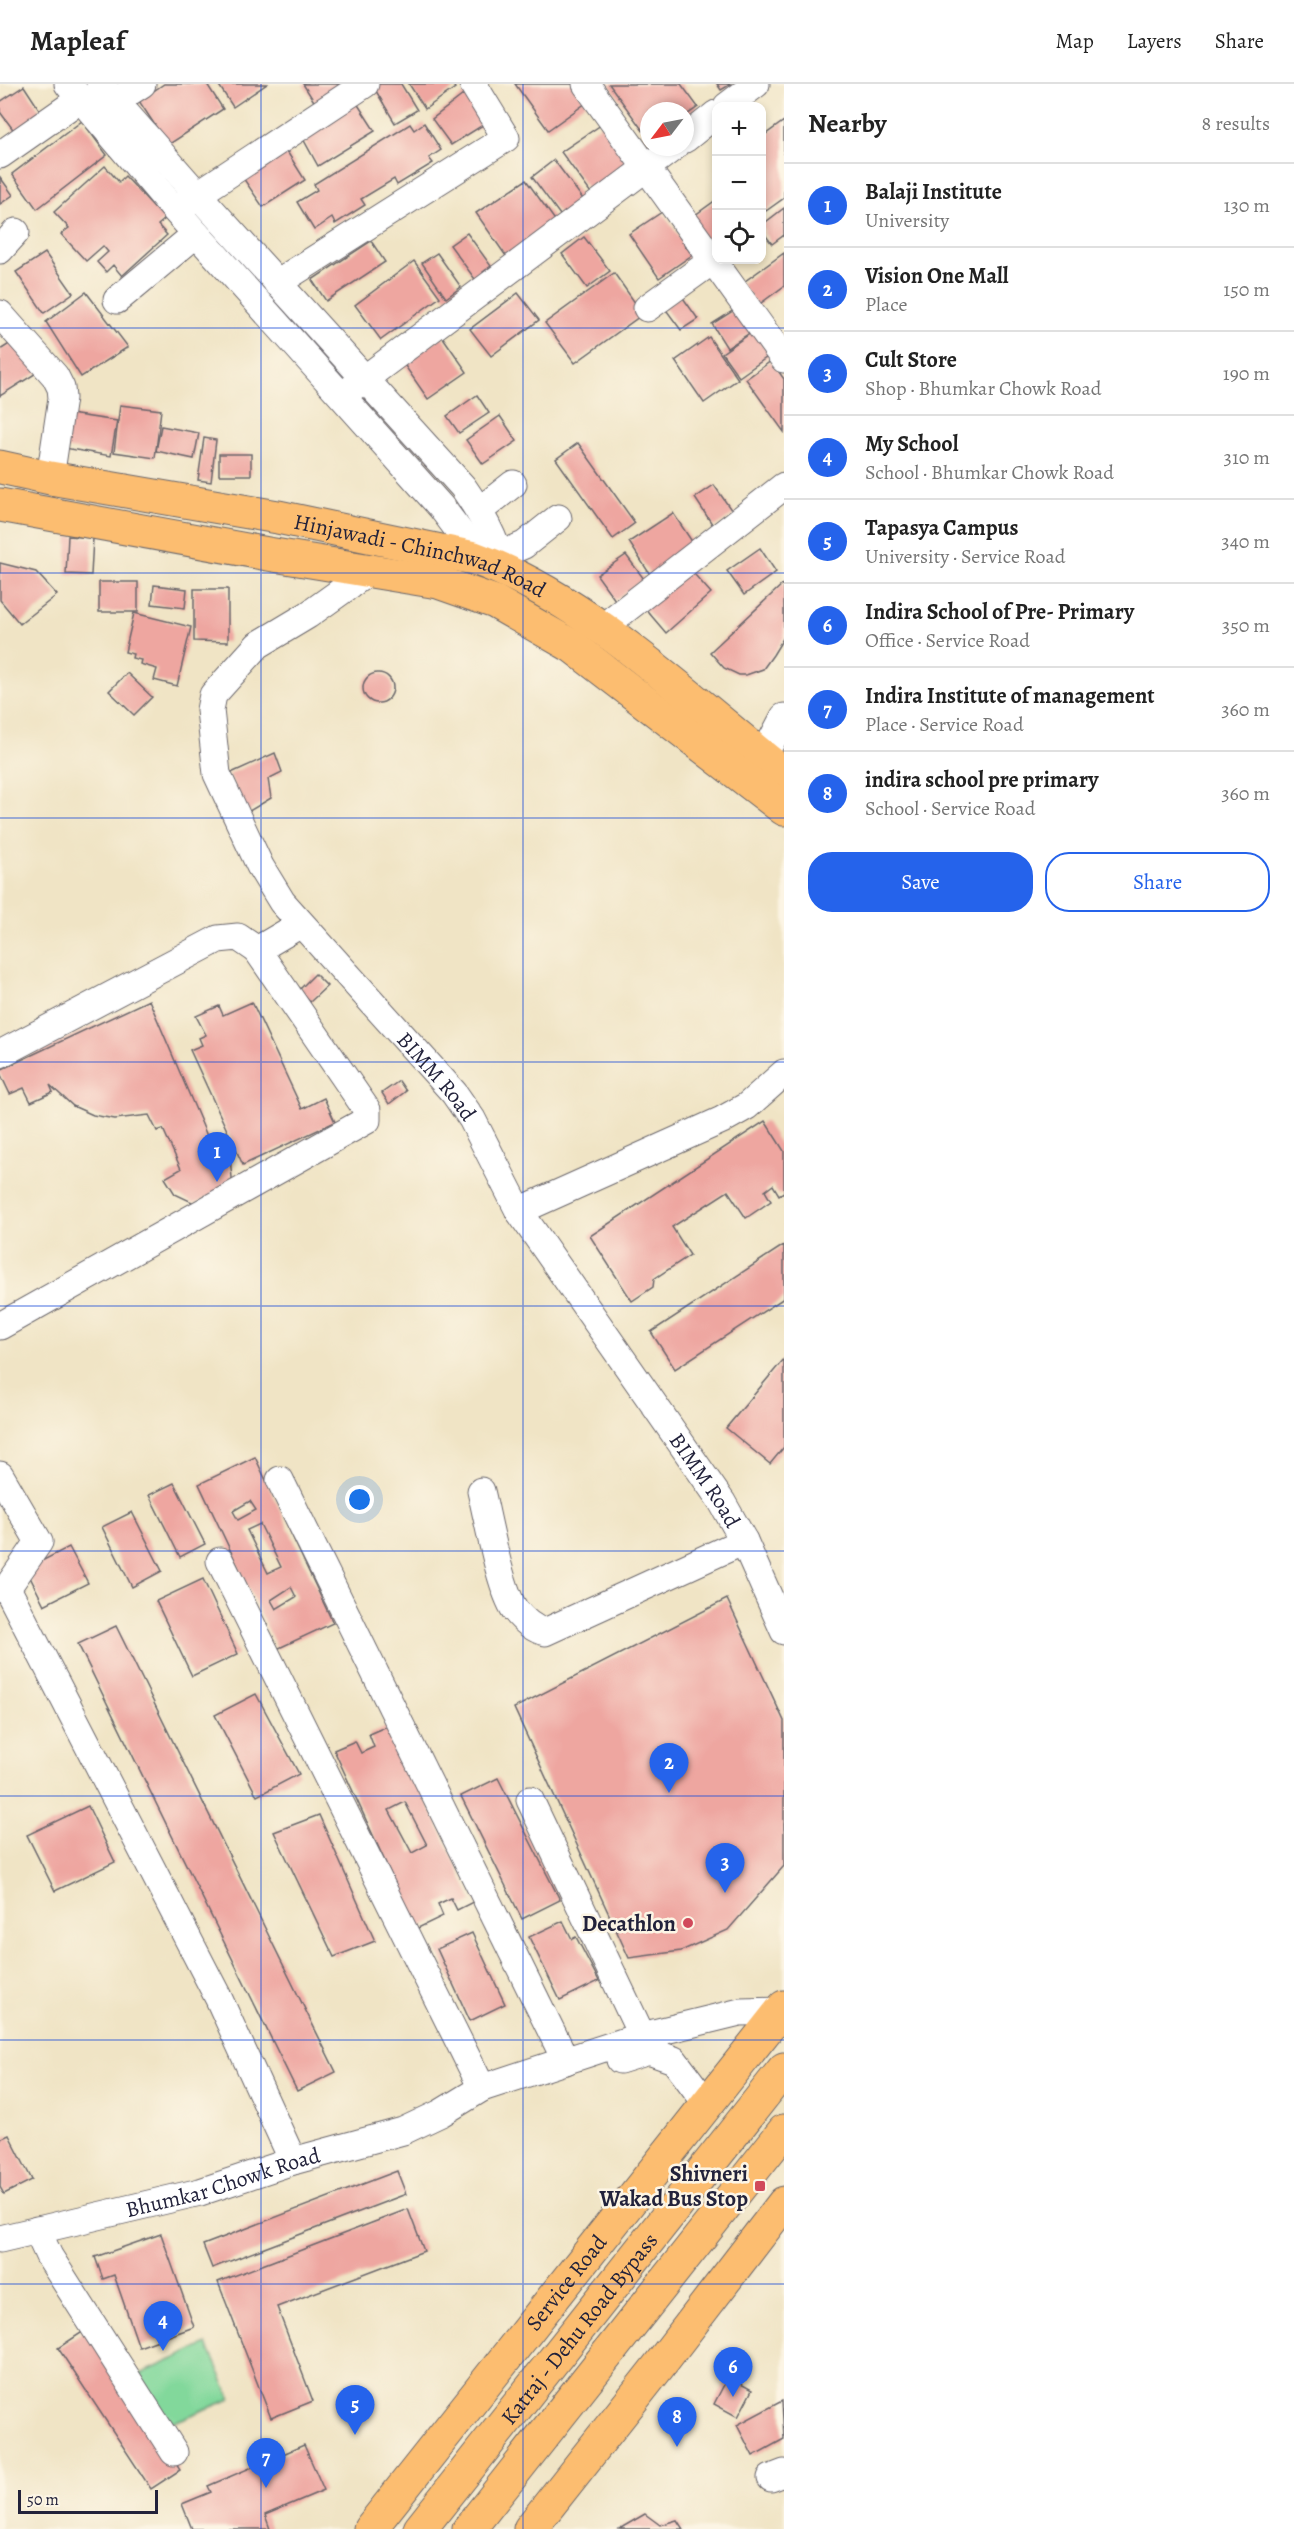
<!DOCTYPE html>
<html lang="en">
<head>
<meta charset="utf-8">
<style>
  :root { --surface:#fff; --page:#f6f6f6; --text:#222; --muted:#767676; --line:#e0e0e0; --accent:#2563eb }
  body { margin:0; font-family:Alegreya,serif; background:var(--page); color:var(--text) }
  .controls { position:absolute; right:18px; top:18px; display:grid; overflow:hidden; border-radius:12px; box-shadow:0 3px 9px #0003 }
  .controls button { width:54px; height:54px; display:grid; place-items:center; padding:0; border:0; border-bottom:2px solid var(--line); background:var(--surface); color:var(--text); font:30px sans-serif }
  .compass { position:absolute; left:640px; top:18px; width:54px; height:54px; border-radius:50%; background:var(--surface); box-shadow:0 3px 9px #0003; rotate:238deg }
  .scale { position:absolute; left:18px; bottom:15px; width:140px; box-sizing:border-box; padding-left:6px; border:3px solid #22223b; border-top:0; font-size:16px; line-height:21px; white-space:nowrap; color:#22223b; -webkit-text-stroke:4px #fcf5e5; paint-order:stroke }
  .you { position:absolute; left:360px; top:1416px; width:21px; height:21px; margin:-15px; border:4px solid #fff; border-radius:50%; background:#1a73e8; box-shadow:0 0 0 9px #1a73e833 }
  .badge { display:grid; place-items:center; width:39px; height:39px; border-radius:50%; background:var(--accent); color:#fff; font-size:20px; font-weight:700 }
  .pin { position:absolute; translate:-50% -50px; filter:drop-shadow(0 2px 3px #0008) }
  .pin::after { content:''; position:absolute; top:32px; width:21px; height:18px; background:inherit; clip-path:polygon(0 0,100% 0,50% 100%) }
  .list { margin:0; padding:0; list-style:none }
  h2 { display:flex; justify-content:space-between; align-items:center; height:78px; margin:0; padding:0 24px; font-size:26px }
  h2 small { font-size:20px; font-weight:400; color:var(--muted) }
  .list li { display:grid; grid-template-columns:39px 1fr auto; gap:18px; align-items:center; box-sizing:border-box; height:84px; padding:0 24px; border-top:2px solid var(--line) }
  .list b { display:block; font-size:22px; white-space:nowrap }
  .list p { margin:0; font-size:20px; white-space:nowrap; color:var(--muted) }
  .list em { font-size:20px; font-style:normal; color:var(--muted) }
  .actions { display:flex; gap:12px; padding:18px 24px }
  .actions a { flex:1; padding:14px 0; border:2px solid var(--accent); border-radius:24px; text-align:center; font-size:21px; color:var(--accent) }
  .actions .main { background:var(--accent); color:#fff }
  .icon { flex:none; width:33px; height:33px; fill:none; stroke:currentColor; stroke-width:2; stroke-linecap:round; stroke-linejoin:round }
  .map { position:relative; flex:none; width:784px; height:2445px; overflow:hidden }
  header { display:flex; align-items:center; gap:36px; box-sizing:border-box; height:84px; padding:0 30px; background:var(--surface); border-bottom:2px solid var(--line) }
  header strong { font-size:28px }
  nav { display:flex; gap:33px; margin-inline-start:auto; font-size:21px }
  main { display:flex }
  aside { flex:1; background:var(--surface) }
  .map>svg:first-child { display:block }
</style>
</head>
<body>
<header>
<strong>Mapleaf</strong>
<nav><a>Map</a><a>Layers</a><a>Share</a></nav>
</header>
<main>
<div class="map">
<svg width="784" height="2445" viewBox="0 0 784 2445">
  <rect width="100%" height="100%" fill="#fcf5e5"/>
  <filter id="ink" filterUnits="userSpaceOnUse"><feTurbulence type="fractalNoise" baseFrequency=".0167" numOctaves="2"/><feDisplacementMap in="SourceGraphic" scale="12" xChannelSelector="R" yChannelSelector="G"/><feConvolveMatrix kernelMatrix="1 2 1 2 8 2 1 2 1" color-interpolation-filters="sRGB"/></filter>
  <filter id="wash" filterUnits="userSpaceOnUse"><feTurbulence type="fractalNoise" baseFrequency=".008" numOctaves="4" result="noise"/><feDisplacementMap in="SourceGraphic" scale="24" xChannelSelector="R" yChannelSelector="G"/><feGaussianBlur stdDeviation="1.35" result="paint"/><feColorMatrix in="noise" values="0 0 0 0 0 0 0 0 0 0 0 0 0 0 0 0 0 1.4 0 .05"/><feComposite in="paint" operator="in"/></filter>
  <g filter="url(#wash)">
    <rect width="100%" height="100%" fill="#f0e4c5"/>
    <path fill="#82d89b" stroke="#527d6b" stroke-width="1.5" d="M207,2260l24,55 -64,26 -33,-48z"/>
    <g id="blocks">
      <g fill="#eea6a0" fill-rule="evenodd">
        <path d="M164,0h43l16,25 -55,36 -29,-44z"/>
        <path d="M218,0h49l-34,23z"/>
        <path d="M303,0h43l-31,19z"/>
        <path d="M377,0h24l16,26 -22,13 -22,-37z"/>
        <path d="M409,0h43l3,4 -30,21z"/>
        <path d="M515,0h58l13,19 -38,27z"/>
        <path d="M609,0h72l17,23 -13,9v-5h-36v28z"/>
        <path d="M717,0h14l-10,6z"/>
        <path d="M24,2l19,29 -28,17 -15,-20v-10z"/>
        <path d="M472,4l19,32 -40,25 -19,-26z"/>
        <path d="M355,16l20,31 -57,35 -17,-31z"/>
        <path d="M82,37l25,34 -70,54 -25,-35z"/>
        <path d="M784,37v77l-18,13 -4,-7v-67z"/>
        <path d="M424,39l17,27 -12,8 4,5 -36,22 -3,-6 -33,20 4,6 -30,19 -3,-6 -18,12 -17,-28 20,-12 -3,-6 96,-60 4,6z"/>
        <path d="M604,39l32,46 -40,31 -35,-48z"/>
        <path d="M286,66l19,30 -42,27 -20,-29z"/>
        <path d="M554,76l32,43 -23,16 -31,-42z"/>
        <path d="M105,82l14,16 6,-6 40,43 -7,6 9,10 -45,41 -9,-11 -7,7 -9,-10 11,-10 -5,-6 -17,15 -25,-27 8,-6 -15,-16z"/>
        <path d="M0,93l13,18 -13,9z"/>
        <path d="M526,96l31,43 -51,33 -30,-43z"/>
        <path d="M716,116v41l-7,5 -18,-28z"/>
        <path d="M784,124v27l-12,9 -9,-12 2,-1 -3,-6z"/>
        <path d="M662,128l30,43 -33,23 -30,-44z"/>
        <path d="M467,149l24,33 -8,6 4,3 -10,7 -27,-37z"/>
        <path d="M584,153l26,34 -23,17 -25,-34z"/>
        <path d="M371,157l14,21 -59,39 -14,-21z"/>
        <path d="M45,169l28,40 -29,20 -28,-41z"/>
        <path d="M437,169l24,34 -15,11 -24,-35z"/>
        <path d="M784,169v33l-27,20 -16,-22z"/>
        <path d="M414,177l26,36 -59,43 -26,-35z"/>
        <path d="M614,189l29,41 -68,49 -30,-40z"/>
        <path d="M86,208l42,55 -47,30 -35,-55z"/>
        <path d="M518,209l21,27 -48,36 -21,-27z"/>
        <path d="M681,211l17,24 -17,11 -17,-23z"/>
        <path d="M742,221l15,23 -30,20 -15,-24z"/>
        <path d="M754,247l16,24 -31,22 -17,-24z"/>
        <path d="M442,252l25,36 -39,27 -25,-36z"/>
        <path d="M709,253l29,42 -34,24 -29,-42z"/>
        <path d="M17,255l21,33 -38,24v-46z"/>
        <path d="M771,277l13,18v53l-38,-53z"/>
        <path d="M477,311l12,18 -30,20 -12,-17z"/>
        <path d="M120,321l41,5 -6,48 -41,-6z"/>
        <path d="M70,330l47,7 -6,35 -47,-8z"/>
        <path d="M500,332l17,25 -34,23 -17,-24z"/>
        <path d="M161,342l38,7 -5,26 -38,-8z"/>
        <path d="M204,354l12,2 -5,42 -13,-2z"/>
        <path d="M578,359l57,80 -22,16 -57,-80z"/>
        <rect x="219" y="370" width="32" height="21"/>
        <path d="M714,401l20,29 -20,13 -19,-29z"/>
        <path d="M673,429l22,33 -44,30 -22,-34z"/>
        <path d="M68,452l25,2 -2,37 -25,-1z"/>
        <path d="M760,464l16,24 -32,23 -17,-24z"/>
        <path d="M626,471l18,24 -29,21 -18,-25z"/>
        <path d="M0,479l36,9 21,23 -37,29 -20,-24z"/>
        <path d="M687,482l24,27 -45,40 -23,-27z"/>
        <rect x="99" y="498" width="39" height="30"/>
        <path d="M784,499v54l-11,18 -10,14 -17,6h-7l-15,-7 -14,-16z"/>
        <path d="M154,501l33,4 -2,19 -33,-4z"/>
        <path d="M194,505h34v53l-34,-1z"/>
        <path d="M134,529l57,14 -14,59 -23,-6 3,-11 -17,-5 1,-4 -9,-2 1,-4 -8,-2z"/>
        <path d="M127,589l25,24 -18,18 -25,-24z"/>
        <circle cx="378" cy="604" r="15"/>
        <path d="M275,669l7,19 -14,7 3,19 -25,15 -17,-39z"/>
        <path d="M315,890l12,12 -17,16 -11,-12z"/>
        <path d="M149,916l58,136 15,6 8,16 2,20 -6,12 -32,13 -19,-9 -10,-16 16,-9 -18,-40 -6,2 -8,-16 -34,4 -22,-4 -20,-9 -23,-21 3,7 -22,10 -7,-14 -14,6 -10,-21v-3z"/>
        <path d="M252,918l50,107 22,-11 11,24 -92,43 -53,-115 12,-5 -3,-7 7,-3 -10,-19 23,-10 4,9z"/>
        <path d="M399,997l7,10 -17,13 -7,-11z"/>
        <path d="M765,1037l19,30v41l-5,3 -6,-10 -8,6 6,10 -25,17 -18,-27 -56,36 18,28 -36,24 -1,8 -21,14 -42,-65z"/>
        <path d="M784,1161v53l-109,71 -24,-37z"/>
        <path d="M784,1275v88l-14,17 -44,-36z"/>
        <path d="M255,1373l78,166 -56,26 -78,-165zM250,1417l6,9 -18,10 -5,-9zM260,1440l21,43 -13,6 -21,-43zM291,1503l5,10 -20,12 -5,-9z"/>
        <path d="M174,1399l31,61 -25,13 -31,-62z"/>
        <path d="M132,1428l30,59 -30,16 -30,-60z"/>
        <path d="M69,1463l19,36 -44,22 -18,-36z"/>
        <path d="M203,1495l35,75 -46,22 -36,-75z"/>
        <path d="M727,1515l57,122v145l-56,64 -47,21 -52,7 -115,-250z"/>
        <path d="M116,1542l220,446 -39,19 -219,-447z"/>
        <path d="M256,1610l43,80 -42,22 -42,-81z"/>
        <path d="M392,1640l81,178 -16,8 -6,-12 -13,6 5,12 -27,13 -82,-179 21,-9 6,12 13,-6 -5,-13zM405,1718l22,43 -15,8 -23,-43z"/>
        <path d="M498,1694l62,122 -38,19 -61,-123z"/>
        <path d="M88,1722l27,56 -60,29 -28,-56z"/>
        <path d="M319,1731l56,126 -41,16 -60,-125z"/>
        <path d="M563,1837l9,18 4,-2 23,44 -39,19 -31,-63z"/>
        <path d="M472,1849l33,71 -35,17 -33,-72z"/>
        <path d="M9,2051l23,45 -28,14 -4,-7v-48z"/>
        <path d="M397,2087l9,23 -194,74 -9,-23z"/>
        <path d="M408,2125l16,42 -147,56 36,94 -42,17 -53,-136z"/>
        <path d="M161,2150l33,93 -55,20 -25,-72 -11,4 -8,-22z"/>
        <path d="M87,2245l93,141 -29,19 -93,-141z"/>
        <path d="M728,2293l24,13 -14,27 -24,-13z"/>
        <path d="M782,2317l2,38 -31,17 -16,-31z"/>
        <path d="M304,2361l20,45 -59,25 5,14h-78l-10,-25 29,-12 -3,-6z"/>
        <path d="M645,2430l15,11 17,-5 6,9h-64z"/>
      </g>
    </g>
  </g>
  <g filter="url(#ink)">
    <use href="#blocks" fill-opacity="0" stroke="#6a666b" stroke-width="1.5"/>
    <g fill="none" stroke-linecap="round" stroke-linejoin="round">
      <g stroke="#6a666b" stroke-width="29">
        <g id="minor">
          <path d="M68,0l107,126 266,297 25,33 8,18"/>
          <path d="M100,0l98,111 265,292c18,26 32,50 40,81"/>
          <path d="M586,0l198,275"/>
          <path d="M727,22l29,-22"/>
          <path d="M100,27l42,-27"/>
          <path d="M685,55l31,-25"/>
          <path d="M0,71l80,-56"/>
          <path d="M183,120l182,-120"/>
          <path d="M0,166l16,-18"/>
          <path d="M277,199l229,-145 -33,-54"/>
          <path d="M117,216l79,-66"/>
          <path d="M647,224l65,-47"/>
          <path d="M0,230l55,62 6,12 1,10 -12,80"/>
          <path d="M351,305l323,-242"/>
          <path d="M479,427l34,-27"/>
          <path d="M500,471l24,-10 34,-27"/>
          <path id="s1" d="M368,488l-60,43 -50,30 -45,50 -3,15 7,64 43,92 22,36 172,191 18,26 47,92 203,291 22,39 40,90"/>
          <path d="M603,543l181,-141"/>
          <path d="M749,685l14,-12 21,-40"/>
          <path d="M257,866l44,-26"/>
          <path d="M0,970l218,-115 20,-2 19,13 110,160v10l-367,206"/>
          <path d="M519,1127l203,-91 25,-14 37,-33"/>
          <path d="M0,1391l39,67 -32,46 211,409 75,164"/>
          <path d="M280,1396l286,581"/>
          <path d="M481,1407c7,29 19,97 34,119 8,10 18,19 30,22l199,-91"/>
          <path d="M220,1477l262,527"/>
          <path d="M530,1716l119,251"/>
          <path d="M620,1976l29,-9 25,9 33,44"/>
          <path d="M37,2146l12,26 125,196"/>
          <path id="s2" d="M0,2155l200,-47 93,-31 110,-30 38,-18 41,-25 159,-52 99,-24 41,-1"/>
          <path d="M771,2394l13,-5"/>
        </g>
      </g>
      <g stroke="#6a666b" stroke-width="35">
        <g id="major">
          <path id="s3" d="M0,383l50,11 228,39 196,41c112,40 217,142 310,216"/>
          <path d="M0,421l268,49 170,28 57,20 77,44 212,163"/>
          <path id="s4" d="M370,2445l414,-522"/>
          <path d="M530,2445l128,-162 126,-164"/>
        </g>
      </g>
      <g stroke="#6a666b" stroke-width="35">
        <g id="highway">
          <path id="s5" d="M420,2445l364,-460"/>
          <path d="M469,2445l315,-398"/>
        </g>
      </g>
      <use href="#minor" stroke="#fff" stroke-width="27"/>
      <use href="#major" stroke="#fcbd6f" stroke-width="33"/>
      <use href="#highway" stroke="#fcbd6f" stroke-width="33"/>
    </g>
  </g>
  <path fill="none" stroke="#1d4ed8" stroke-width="1.5" stroke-opacity="0.55" d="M261,0v2445M523,0v2445M0,244h784M0,489h784M0,734h784M0,978h784M0,1222h784M0,1467h784M0,1712h784M0,1956h784M0,2200h784"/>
  <g fill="#d1495b" stroke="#fcf5e5" stroke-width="2">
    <circle cx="688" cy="1839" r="6"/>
    <rect x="754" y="2096" width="12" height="12" rx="3"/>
  </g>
  <g text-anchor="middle" stroke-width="5" stroke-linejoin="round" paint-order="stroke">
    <g font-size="22" fill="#22223b" stroke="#fcf5e5">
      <text dy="8" stroke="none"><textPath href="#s3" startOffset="430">Hinjawadi - Chinchwad Road</textPath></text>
      <text dy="8" stroke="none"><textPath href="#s1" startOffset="656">BIMM Road</textPath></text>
      <text dy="8" stroke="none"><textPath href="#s1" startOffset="1142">BIMM Road</textPath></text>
      <text dy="8" stroke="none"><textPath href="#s2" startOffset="230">Bhumkar Chowk Road</textPath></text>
      <text dy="8" stroke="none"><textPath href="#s4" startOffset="315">Service Road</textPath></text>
      <text dy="8" stroke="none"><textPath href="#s5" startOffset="256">Katraj - Dehu Road Bypass</textPath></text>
    </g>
    <g font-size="22" font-weight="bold" fill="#22223b" stroke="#fcf5e5" text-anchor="end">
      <text x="676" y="1847">Decathlon</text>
      <text x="748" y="2097">Shivneri<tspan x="748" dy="25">Wakad Bus Stop</tspan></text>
    </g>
  </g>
</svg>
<div class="controls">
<button>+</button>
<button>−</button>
<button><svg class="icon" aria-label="locate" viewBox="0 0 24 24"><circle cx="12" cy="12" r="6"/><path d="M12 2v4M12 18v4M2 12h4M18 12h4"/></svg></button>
</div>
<svg class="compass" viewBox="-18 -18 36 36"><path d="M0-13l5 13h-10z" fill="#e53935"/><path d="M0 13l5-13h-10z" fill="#767676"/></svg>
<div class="scale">50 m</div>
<div class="you"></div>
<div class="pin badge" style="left:217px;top:1098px">1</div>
<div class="pin badge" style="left:669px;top:1709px">2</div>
<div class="pin badge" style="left:725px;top:1809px">3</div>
<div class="pin badge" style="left:163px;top:2267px">4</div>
<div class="pin badge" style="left:355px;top:2351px">5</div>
<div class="pin badge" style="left:733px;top:2313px">6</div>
<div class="pin badge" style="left:266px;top:2404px">7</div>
<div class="pin badge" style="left:677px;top:2363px">8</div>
</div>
<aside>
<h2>Nearby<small>8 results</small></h2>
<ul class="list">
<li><span class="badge">1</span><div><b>Balaji Institute</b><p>University</p></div><em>130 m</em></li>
<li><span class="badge">2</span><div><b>Vision One Mall</b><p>Place</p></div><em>150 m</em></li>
<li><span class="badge">3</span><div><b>Cult Store</b><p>Shop · Bhumkar Chowk Road</p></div><em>190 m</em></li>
<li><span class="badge">4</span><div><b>My School</b><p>School · Bhumkar Chowk Road</p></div><em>310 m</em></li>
<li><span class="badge">5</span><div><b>Tapasya Campus</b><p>University · Service Road</p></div><em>340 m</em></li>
<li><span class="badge">6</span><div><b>Indira School of Pre- Primary</b><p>Office · Service Road</p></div><em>350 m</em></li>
<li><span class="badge">7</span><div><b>Indira Institute of management</b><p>Place · Service Road</p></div><em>360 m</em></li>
<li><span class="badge">8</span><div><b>indira school pre primary</b><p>School · Service Road</p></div><em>360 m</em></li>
</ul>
<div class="actions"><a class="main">Save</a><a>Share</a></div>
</aside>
</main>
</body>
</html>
